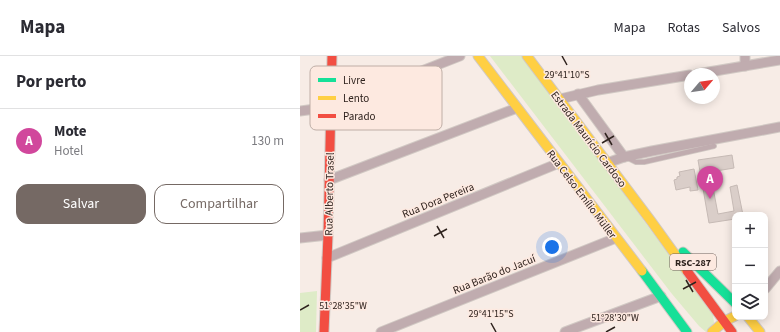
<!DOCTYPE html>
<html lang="pt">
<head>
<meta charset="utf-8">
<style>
  :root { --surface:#fff; --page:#f2f2f3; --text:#2b2b33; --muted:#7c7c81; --line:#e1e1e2; --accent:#756964 }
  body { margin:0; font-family:"Source Sans 3",sans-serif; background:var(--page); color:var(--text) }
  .controls { position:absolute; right:12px; bottom:12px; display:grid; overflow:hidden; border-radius:8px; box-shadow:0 2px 10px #0003 }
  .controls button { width:36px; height:36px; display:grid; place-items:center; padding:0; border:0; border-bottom:1px solid var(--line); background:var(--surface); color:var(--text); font:20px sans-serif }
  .compass { position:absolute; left:384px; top:12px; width:36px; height:36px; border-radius:50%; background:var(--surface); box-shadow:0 2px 10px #0003; rotate:61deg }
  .you { position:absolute; left:252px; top:191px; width:14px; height:14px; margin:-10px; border:3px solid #fff; border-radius:50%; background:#1a73e8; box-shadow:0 0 0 6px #1a73e833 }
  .badge { display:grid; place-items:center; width:26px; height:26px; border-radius:50%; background:var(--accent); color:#fff; font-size:13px; font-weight:700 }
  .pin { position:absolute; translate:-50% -33px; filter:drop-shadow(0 1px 2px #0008) }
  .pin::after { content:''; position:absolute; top:21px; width:14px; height:12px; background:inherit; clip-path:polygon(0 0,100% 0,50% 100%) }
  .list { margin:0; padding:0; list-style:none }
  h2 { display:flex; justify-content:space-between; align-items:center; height:52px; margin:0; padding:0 16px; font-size:17px }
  h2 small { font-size:13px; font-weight:400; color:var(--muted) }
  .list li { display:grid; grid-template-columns:26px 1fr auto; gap:12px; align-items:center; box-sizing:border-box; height:64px; padding:0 16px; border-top:1px solid var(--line) }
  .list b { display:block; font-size:15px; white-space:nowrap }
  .list p { margin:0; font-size:13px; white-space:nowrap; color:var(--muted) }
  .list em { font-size:13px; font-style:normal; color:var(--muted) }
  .actions { display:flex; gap:8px; padding:12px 16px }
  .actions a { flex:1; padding:9px 0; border:1px solid var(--accent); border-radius:12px; text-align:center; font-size:14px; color:var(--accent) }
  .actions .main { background:var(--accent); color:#fff }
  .icon { flex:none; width:22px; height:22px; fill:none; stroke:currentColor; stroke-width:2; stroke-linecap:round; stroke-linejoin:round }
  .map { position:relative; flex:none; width:480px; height:276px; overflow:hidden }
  header { display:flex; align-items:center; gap:24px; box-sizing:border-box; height:56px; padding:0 20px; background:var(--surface); border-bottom:1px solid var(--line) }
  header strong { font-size:19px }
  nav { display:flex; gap:22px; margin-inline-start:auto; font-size:14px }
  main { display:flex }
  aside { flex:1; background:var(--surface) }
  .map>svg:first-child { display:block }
</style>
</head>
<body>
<header>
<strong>Mapa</strong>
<nav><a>Mapa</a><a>Rotas</a><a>Salvos</a></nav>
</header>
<main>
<aside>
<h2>Por perto<small></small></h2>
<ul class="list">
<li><span class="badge" style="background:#d1479c">A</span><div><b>Mote</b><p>Hotel</p></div><em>130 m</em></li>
</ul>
<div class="actions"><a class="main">Salvar</a><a>Compartilhar</a></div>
</aside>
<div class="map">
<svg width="480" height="276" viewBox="0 0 480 276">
  <rect width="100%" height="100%" fill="#f7ece6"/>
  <g fill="#deebc7">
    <path d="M190,0h33l190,259 1,8 -8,9 -7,-6 -27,-32z"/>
    <path d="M17,235l-1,41h-16v-39z"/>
  </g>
  <g fill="#dacec9" stroke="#c6bab5">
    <path d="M432,99l2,13 -24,4 8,42 16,-3 -4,-24 7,-2 6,30h-8v4l-26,4 -11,-63z"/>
    <path d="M394,113l4,21 -8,1v-4l-14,3 -2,-10 3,-1v-2l3,-1 -1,-4z"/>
  </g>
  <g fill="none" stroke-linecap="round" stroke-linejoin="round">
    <g stroke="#d1c9c4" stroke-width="6">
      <path id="lane" d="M328,102l8,4h8l70,-16"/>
    </g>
    <g stroke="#d1c9c4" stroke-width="11">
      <g id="street">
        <path d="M445,0v10"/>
        <path d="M397,18l83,-14"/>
        <path d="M278,38l46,63"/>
        <path d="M260,43l38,-9 92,-15"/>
        <path d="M0,55l30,-4 130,-51"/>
        <path d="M307,107l17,-6 28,-6 128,-24"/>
        <path d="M29,124l188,-72"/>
        <path d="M0,182l28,-3"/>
        <path d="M27,202l232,-95"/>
        <path d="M465,233l15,-18"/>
        <path d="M81,276l235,-94"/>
        <path d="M265,276l96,-36"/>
      </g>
    </g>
    <g stroke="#d1c9c4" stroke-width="11">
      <g id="fast">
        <path d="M383,196l52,51"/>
        <path d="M342,215l45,61"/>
      </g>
    </g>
    <g stroke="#d1c9c4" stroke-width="11">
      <g id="slow">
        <path d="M178,0l164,215"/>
        <path d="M227,0l124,165 36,50"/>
        <path d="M448,261l12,15"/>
        <path d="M412,276l13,-11 10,-5"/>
      </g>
    </g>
    <g stroke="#d1c9c4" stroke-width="11">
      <g id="jam">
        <path d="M387,215l45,61"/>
        <path d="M24,276l4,-97 4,-179"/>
      </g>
    </g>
    <use href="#lane" stroke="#c0acaf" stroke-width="4.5"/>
    <use href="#street" stroke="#c0acaf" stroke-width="9"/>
    <use href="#fast" stroke="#16e098" stroke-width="9"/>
    <use href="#slow" stroke="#ffcf43" stroke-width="9"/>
    <use href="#jam" stroke="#f24e42" stroke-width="9"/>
  </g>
  <path fill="none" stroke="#2f231e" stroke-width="1.5" d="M262,0l5,9M305,77l7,12M302,87l12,-7M137,170l7,12M134,180l13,-7M386,224l7,12M383,233l13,-7M0,254l9,-5M191,267l5,9M306,276l9,-5"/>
  <g text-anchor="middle" stroke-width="3" stroke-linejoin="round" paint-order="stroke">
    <rect fill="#fde9e0" stroke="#6d5e58" stroke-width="1" x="370" y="198" width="46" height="16" rx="3"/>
    <g font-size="10" font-weight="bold" fill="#2f231e">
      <text x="393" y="210">RSC-287</text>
    </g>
    <g font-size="11" fill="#2f231e" stroke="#fde9e0">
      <text transform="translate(289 83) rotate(53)" y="4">Estrada Maurício Cardoso</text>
      <text transform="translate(29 138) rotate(-89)" y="4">Rua Alberto Trasel</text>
      <text transform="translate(282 138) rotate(53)" y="4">Rua Celso Emílio Müller</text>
      <text transform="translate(138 144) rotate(-22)" y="4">Rua Dora Pereira</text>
      <text transform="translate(194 218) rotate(-22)" y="4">Rua Barão do Jacuí</text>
    </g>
  </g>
  <rect x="10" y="10" width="132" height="64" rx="6" fill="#fde9e0" stroke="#bfaea6" stroke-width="1"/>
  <rect x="18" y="22" width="18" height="4" fill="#16e098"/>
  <rect x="18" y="40" width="18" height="4" fill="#ffcf43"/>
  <rect x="18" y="58" width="18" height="4" fill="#f24e42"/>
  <g font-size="11" fill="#2f231e">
    <text x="43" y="28">Livre</text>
    <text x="43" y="46">Lento</text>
    <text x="43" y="64">Parado</text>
  </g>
  <g font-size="10" text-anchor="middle" fill="#2f231e" stroke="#fde9e0" stroke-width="3" stroke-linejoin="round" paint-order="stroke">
    <text x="267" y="22">29°41'10"S</text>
    <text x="43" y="253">51°28'35"W</text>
    <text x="191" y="261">29°41'15"S</text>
    <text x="315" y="265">51°28'30"W</text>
  </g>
</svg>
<div class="controls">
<button>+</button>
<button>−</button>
<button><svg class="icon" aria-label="layers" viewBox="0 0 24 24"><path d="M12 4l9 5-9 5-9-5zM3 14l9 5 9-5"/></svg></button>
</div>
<svg class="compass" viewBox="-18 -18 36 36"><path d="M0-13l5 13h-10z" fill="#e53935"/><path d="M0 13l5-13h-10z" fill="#7c7c81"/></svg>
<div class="you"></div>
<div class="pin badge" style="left:410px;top:143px;background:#d1479c">A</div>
</div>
</main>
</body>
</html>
